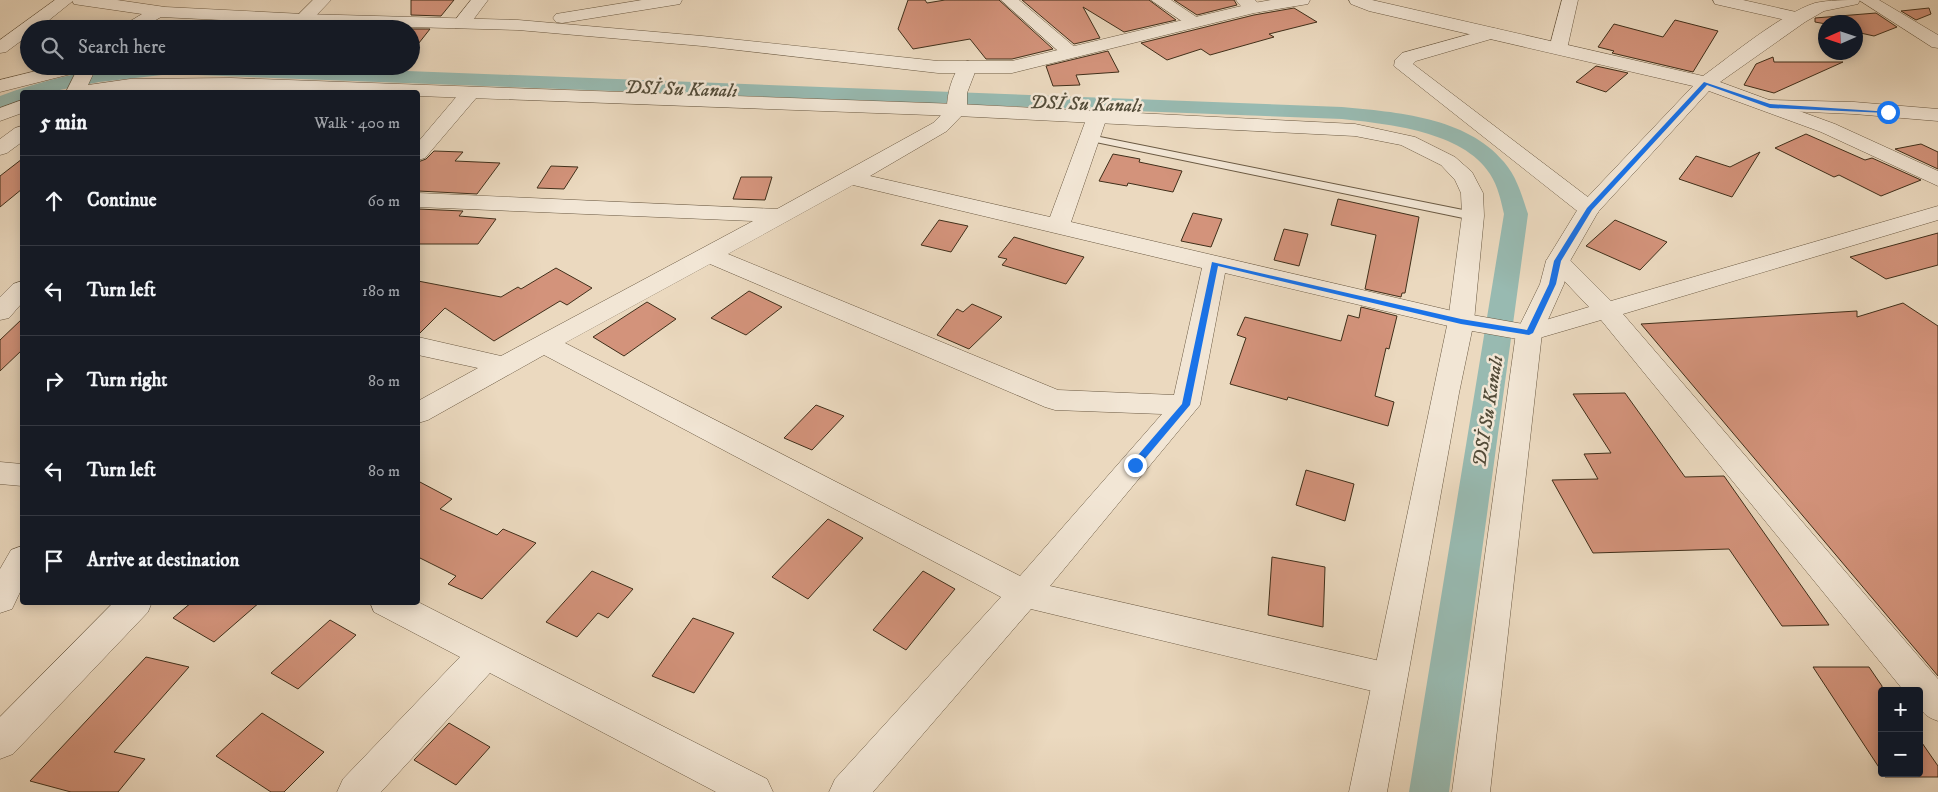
<!DOCTYPE html>
<html lang="en">
<head>
<meta charset="utf-8">
<style>
  :root { --surface:#171b24; --page:#242831; --text:#f1f3f6; --muted:#9ea1a6; --line:#363941 }
  body { margin:0; font-family:"IM FELL DW Pica",serif; background:var(--page); color:var(--text) }
  .controls { position:absolute; right:15px; bottom:15px; display:grid; overflow:hidden; border-radius:5px; box-shadow:0 2px 12px #0003 }
  .controls button { width:45px; height:45px; display:grid; place-items:center; padding:0; border:0; border-bottom:1px solid var(--line); background:var(--surface); color:var(--text); font:25px sans-serif }
  .compass { position:absolute; left:1818px; top:15px; width:45px; height:45px; border-radius:50%; background:var(--surface); box-shadow:0 2px 12px #0003; rotate:267deg }
  .stop { position:absolute; width:15px; height:15px; margin:-11px; border:4px solid #1a73e8; border-radius:50%; background:#fff }
  .stop.end { background:#1a73e8; border-color:#fff; box-shadow:0 1px 5px #0008 }
  .list { margin:0; padding:0; list-style:none }
  h2 { display:flex; justify-content:space-between; align-items:center; height:65px; margin:0; padding:0 20px; font-size:21px }
  h2 small { font-size:16px; font-weight:400; color:var(--muted) }
  .list li { display:grid; grid-template-columns:32px 1fr auto; gap:15px; align-items:center; box-sizing:border-box; height:90px; padding:0 20px; border-top:1px solid var(--line) }
  .list b { display:block; font-size:19px; white-space:nowrap }
  .list em { font-size:16px; font-style:normal; color:var(--muted) }
  .icon { flex:none; width:28px; height:28px; fill:none; stroke:currentColor; stroke-width:2; stroke-linecap:round; stroke-linejoin:round }
  .map { position:relative; flex:none; width:1938px; height:792px; overflow:hidden }
  .search { position:absolute; background:var(--surface); box-shadow:0 2px 12px #0003; left:20px; top:20px; width:400px; height:55px; display:flex; align-items:center; gap:12px; box-sizing:border-box; padding:0 18px; border-radius:28px; color:var(--muted); font-size:19px }
  .panel { position:absolute; background:var(--surface); box-shadow:0 2px 12px #0003; left:20px; top:90px; width:400px; height:515px; border-radius:5px }
  .map>svg:first-child { display:block }
</style>
</head>
<body>
<div class="map">
<svg width="1938" height="792" viewBox="0 0 1938 792">
  <rect width="100%" height="100%" fill="#ebd9bf"/>
  <filter id="stains"><feTurbulence type="fractalNoise" baseFrequency=".004" numOctaves="4"/><feColorMatrix values="0 0 0 0 .2 0 0 0 0 .09 0 0 0 0 .02 0 0 0 .5 -.17"/></filter>
  <radialGradient id="worn" r=".72"><stop offset=".6" stop-color="#630" stop-opacity="0"/><stop offset="1" stop-color="#630" stop-opacity=".3"/></radialGradient>
  <g fill="none" stroke-linecap="round" stroke-linejoin="round">
    <path fill="#98bab1" fill-rule="evenodd" d="M126,66h153l1063,41c54,5 125,10 162,55 13,15 18,34 24,52l-79,578h-40l95,-578c-3,-13 -6,-28 -14,-40 -27,-43 -103,-50 -148,-55l-1171,-45 -72,8 -49,10h-28v10l-22,7v-13c40,-15 82,-25 126,-30z"/>
  </g>
  <g fill="#d3937b" stroke="#402f1a">
    <path d="M411,0h43l-13,16 -30,-1z"/>
    <path d="M908,0h17l2,3 18,-3h54l54,49 -41,10h-26l-16,-20 -57,10 -15,-20z"/>
    <path d="M1022,0h127l27,20 -52,12 -41,-25 17,31 -26,6z"/>
    <path d="M1174,0h60l3,5 -40,10z"/>
    <path d="M1294,8l23,14 -48,12 5,3 -64,18 -9,-6 -34,11 -26,-17 113,-28z"/>
    <path d="M1929,8l2,6 -15,6 -15,-9z"/>
    <path d="M1876,13l21,14 -23,9 -18,-4v-10h-30v2l-11,-2v-4z"/>
    <path d="M1675,20l43,11 -25,41 -81,-19 2,-2 -16,-4 16,-23 49,13z"/>
    <path d="M411,29h19l-19,24z"/>
    <path d="M1108,51l11,21 -43,3 4,10 -27,1 -7,-20z"/>
    <path d="M1773,57l1,5h69l-69,31 -30,-8 12,-21z"/>
    <path d="M1596,66l32,7 -22,19 -30,-10z"/>
    <path d="M1806,134l59,26 7,-2 49,22 -40,16 -42,-21 -5,2 -59,-29z"/>
    <path d="M1921,144l17,8v17l-43,-20z"/>
    <path d="M434,151l29,1 -8,9 45,2 -23,31 -59,-3v-29l8,-3z"/>
    <path d="M1760,152l-28,45 -53,-18 17,-23 34,11z"/>
    <path d="M1113,154l27,5 -1,3 43,9 -9,21 -45,-9 -1,3 -28,-5z"/>
    <path d="M22,159v30l-22,18v-31z"/>
    <path d="M551,166l27,1 -14,22 -27,-1z"/>
    <path d="M741,177h31l-7,23 -32,-1z"/>
    <path d="M1338,199l81,18 -14,76h-3l-1,4 -36,-8 11,-54 -45,-10z"/>
    <path d="M418,209l45,2 -4,5 37,3 -18,25h-60z"/>
    <path d="M1193,213l29,6 -11,28 -30,-6z"/>
    <path d="M939,220l29,6 -17,26 -30,-7z"/>
    <path d="M1615,220l52,22 -27,28 -54,-24z"/>
    <path d="M1284,229l24,5 -9,32 -25,-6z"/>
    <path d="M1938,233v32l-52,14 -36,-22z"/>
    <path d="M1014,237l37,11 33,9 -18,27 -64,-19 5,-6 -9,-2z"/>
    <path d="M556,268l36,20 -25,17 -7,-4 -66,40 -49,-33 -27,27v-54l83,16 17,-10 3,2z"/>
    <path d="M749,291l33,16 -36,28 -35,-17z"/>
    <path d="M647,302l29,17 -52,37 -31,-19z"/>
    <path d="M1903,303l35,23v350l-297,-352 216,-13v6z"/>
    <path d="M972,304l30,13 -33,32 -32,-14 20,-26 6,3z"/>
    <path d="M1361,307l36,9 -8,33 -3,-1 -11,48 19,6 -6,24 -100,-29 -1,3 -57,-16 16,-46 -9,-3 8,-18 96,24 7,-26 11,3z"/>
    <path d="M22,319v31l-22,21v-31z"/>
    <path d="M1625,393l60,84 39,-1 105,149 -47,1 -53,-77 -136,4 -41,-73 46,-1 -14,-25 27,-1 -38,-59z"/>
    <path d="M816,405l28,11 -32,34 -28,-12z"/>
    <path d="M1306,470l48,14 -9,37 -49,-16z"/>
    <path d="M418,481l34,18 -12,10 57,26 6,-6 33,14 -54,56 -34,-15 8,-8 -38,-19z"/>
    <path d="M828,519l35,19 -55,61 -36,-22z"/>
    <path d="M1272,557l53,10 -2,60 -55,-12z"/>
    <path d="M592,571l41,18 -25,29 -10,-5 -21,24 -31,-15z"/>
    <path d="M923,571l32,18 -49,61 -33,-20z"/>
    <path d="M192,602h68l-46,40 -41,-24z"/>
    <path d="M693,618l41,15 -40,60 -42,-17z"/>
    <path d="M330,620l26,15 -58,54 -27,-16z"/>
    <path d="M146,657l43,10 -75,85 31,7 -27,33h-47l-41,-11z"/>
    <path d="M1813,667h56l13,19v86z"/>
    <path d="M262,713l62,39 -40,40h-13l-55,-36z"/>
    <path d="M449,723l41,24 -34,38 -42,-25z"/>
    <path d="M1920,740l18,26v11h-53l-2,-4h36z"/>
  </g>
  <g fill="none" stroke-linecap="round" stroke-linejoin="round">
    <g stroke="#6b5a43" stroke-width="2">
      <path id="service" d="M1090,135l383,77 6,4 -6,4 -387,-80v-4z"/>
    </g>
    <g stroke="#6b5a43" stroke-width="1">
      <g id="minor">
        <path d="M55,0h19l-36,29h-9v6l-23,17 -6,1v-13z"/>
        <path d="M313,0h18l-22,23h-12l-3,-4z"/>
        <path d="M471,0h17l-21,28h-12l-3,-4z"/>
        <path d="M642,0h40l-2,4 -6,1 -112,18 -6,-1 -3,-4 3,-4 6,-1z"/>
        <path d="M1001,0h18l58,49 3,4 -3,4h-12z"/>
        <path d="M1151,0h20l33,22 -3,4h-12z"/>
        <path d="M1236,0h19l8,8 -3,4c-10,2 -18,-3 -24,-12z"/>
        <path d="M1562,0h16l-11,49 -3,4h-12l-3,-4z"/>
        <path d="M1713,0h30l62,14 3,4 -3,4 -6,1 -84,-19z"/>
        <path d="M1859,0h20l59,35v13l-6,-1z"/>
        <path d="M1492,28l6,1 3,4 -3,4 -82,24 -3,3 184,140 3,5 -3,5 -8,2 -8,-2 -187,-148 1,-6 7,-7z"/>
        <path d="M968,61l7,2 2,4 -10,26v17l-20,21 -77,45 180,41 37,-100 3,-4 7,-2 7,2 3,4 -36,105 390,91 68,12 60,-18 -39,-41 -4,-5 4,-5 8,-2 8,2 45,45 327,-95v14l-315,94 315,365v42c-17,-6 -19,-12 -19,-30h-15l-303,-371 -72,21 -68,-12 -236,-56 -25,132 -150,181 339,77 12,5 6,11 -6,11 -12,5 -358,-86 -158,183h-44l6,-13 166,-182 -457,-242 -116,65 -10,3v-22l60,-33 -60,-13v-18l83,19 252,-135 -335,-14v-14l359,16 156,-86 14,-14c0,-17 5,-32 14,-46zM853,185l349,83 -28,127 -116,-5 -330,-136zM710,264l335,143 10,3 107,4 -142,162 -455,-233z"/>
        <path d="M56,66h33l-2,4 -87,22v-12z"/>
        <path d="M470,87l7,2 3,4 -3,4 -52,61 -7,2v-18l45,-53z"/>
        <path d="M1770,100l84,2 84,7v12l-84,-7 -91,-4 -3,-4 3,-4z"/>
        <path d="M22,281v22l-13,15 -9,2v-23l13,-13z"/>
        <path d="M0,462l22,2v22l-22,-2z"/>
        <path d="M22,546v42l-10,21 -12,4v-44l11,-19z"/>
        <path d="M114,602h38l-4,10 -135,142 -13,5v-42z"/>
        <path d="M370,602h48l349,177 6,13h-57l-226,-119 -109,119h-44l6,-13 117,-122 -86,-45z"/>
      </g>
    </g>
    <g stroke="#6b5a43" stroke-width="1">
      <g id="tertiary">
        <path d="M72,0h45l48,7 138,7 215,6 184,16 236,25h74l242,-58 17,-3h39l-2,4 -54,9 -242,60h-74l-236,-27 -184,-16 -215,-6 -142,-7 -21,12h-23l25,-15 -62,-9 -6,-1z"/>
        <path d="M1349,0h23l331,76c29,-21 78,-62 112,-73 14,-3 30,-3 45,-3l-2,4 -34,7 -19,11 -85,60 115,42 103,47v15l-117,-54 -112,-41 -111,121 -28,49 -6,23 -22,49 -52,459h-38l64,-459 24,-49 6,-23 35,-57 112,-118 -324,-75 -18,-7z"/>
        <path d="M79,66h18l-9,19 42,-6 101,-1 726,26 398,20 60,13 40,20 17,15 11,21 1,23 -10,105 -15,72 -72,399h-38l99,-471 14,-105 -1,-23 -6,-13 -14,-15 -40,-20 -46,-9 -398,-20 -539,-20v-4l-187,-2 -165,2z"/>
        <path d="M22,100v13l-22,8v-13z"/>
        <path d="M22,126v16l-15,11 -7,2v-16l15,-11z"/>
      </g>
    </g>
    <use href="#service" fill="#f2e6d5" fill-rule="evenodd"/>
    <use href="#minor" fill="#f2e6d5" fill-rule="evenodd"/>
    <use href="#tertiary" fill="#f2e6d5" fill-rule="evenodd"/>
  </g>
  <path fill="#1a73e8" d="M1704,82l66,22 121,8 -3,1 -118,-5 -63,-23 -115,125 -31,51 -5,23 -23,49 -4,2 -68,-11 -243,-58 -28,139 -52,62h-6v-5l50,-58 30,-142 249,57 66,11 22,-46 5,-23 33,-53z"/>
  <g text-anchor="middle" stroke-width="5" stroke-linejoin="round" paint-order="stroke">
    <g font-size="19" font-style="italic" fill="#524b38" stroke="#f2e6d5">
      <text transform="translate(681 88) rotate(2)" y="7">DSİ Su Kanalı</text>
      <text transform="translate(1086 103) rotate(2)" y="7">DSİ Su Kanalı</text>
      <text transform="translate(1487 411) rotate(-81)" y="7">DSİ Su Kanalı</text>
    </g>
  </g>
  <rect width="100%" height="100%" filter="url(#stains)"/>
  <rect width="100%" height="100%" fill="url(#worn)"/>
</svg>
<div class="controls">
<button>+</button>
<button>−</button>
</div>
<svg class="compass" viewBox="-18 -18 36 36"><path d="M0-13l5 13h-10z" fill="#e53935"/><path d="M0 13l5-13h-10z" fill="#9ea1a6"/></svg>
<div class="stop" style="left:1888px;top:112px"></div>
<div class="stop end" style="left:1135px;top:465px"></div>
<div class="search"><svg class="icon" aria-label="search" viewBox="0 0 24 24"><circle cx="10" cy="10" r="6"/><path d="M15 15l6 6"/></svg>Search here</div>
<section class="panel">
<h2>5 min<small>Walk · 400 m</small></h2>
<ul class="list">
<li><svg class="icon" aria-label="ahead" viewBox="0 0 24 24"><path d="M12 20V5M6 11l6-6 6 6"/></svg><div><b>Continue</b></div><em>60 m</em></li>
<li><svg class="icon" aria-label="left" viewBox="0 0 24 24"><path d="M17 20v-9H6M10 6l-5 5 5 5"/></svg><div><b>Turn left</b></div><em>180 m</em></li>
<li><svg class="icon" aria-label="right" viewBox="0 0 24 24"><path d="M7 20v-9h11M14 6l5 5-5 5"/></svg><div><b>Turn right</b></div><em>80 m</em></li>
<li><svg class="icon" aria-label="left" viewBox="0 0 24 24"><path d="M17 20v-9H6M10 6l-5 5 5 5"/></svg><div><b>Turn left</b></div><em>80 m</em></li>
<li><svg class="icon" aria-label="arrive" viewBox="0 0 24 24"><path d="M6 21V4h12l-3 4 3 4H6"/></svg><div><b>Arrive at destination</b></div></li>
</ul>
</section>
</div>
</body>
</html>
